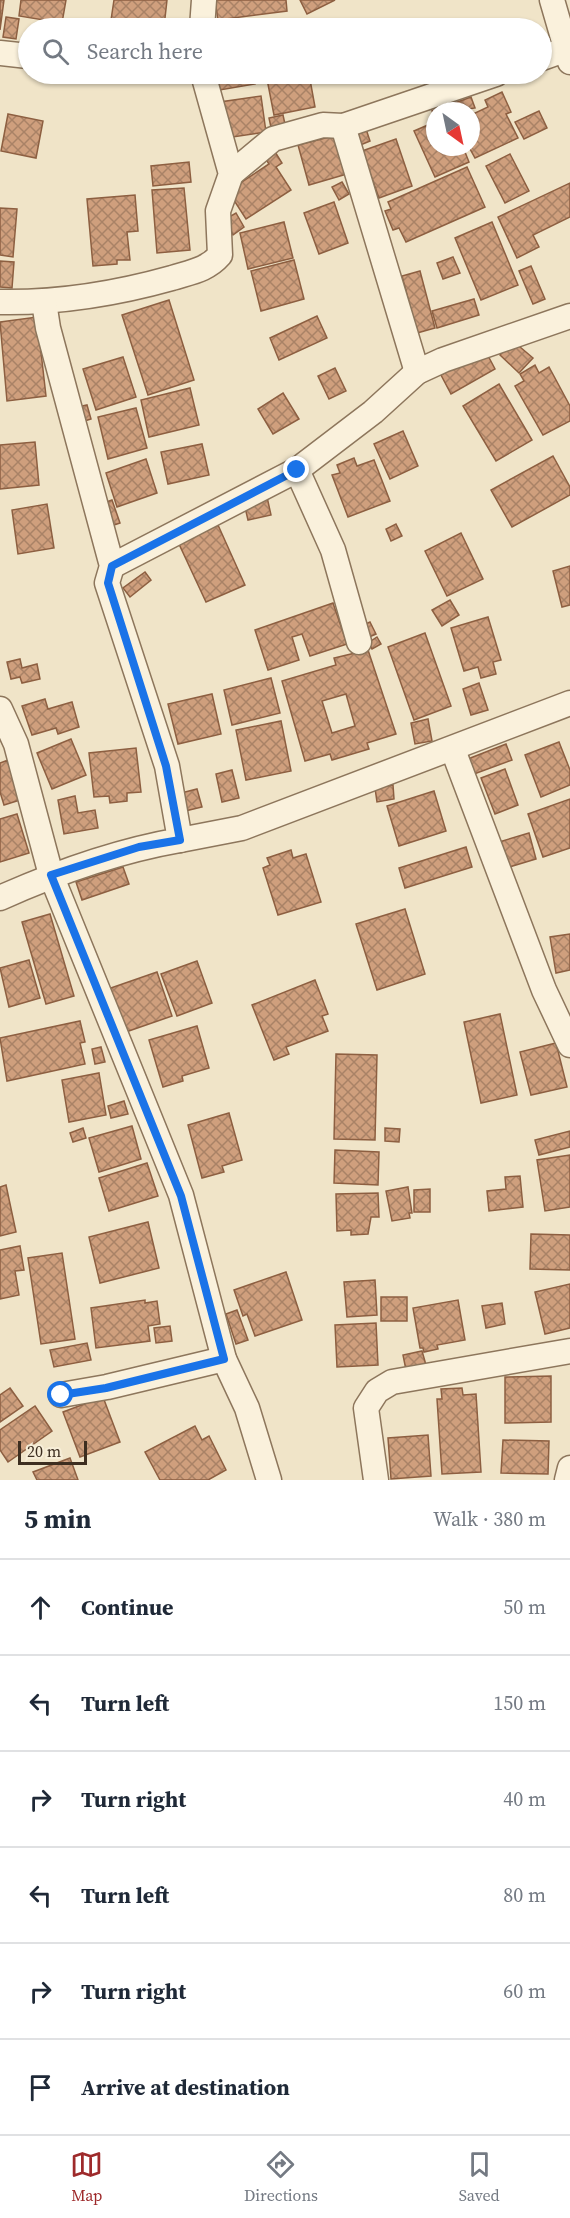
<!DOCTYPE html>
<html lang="en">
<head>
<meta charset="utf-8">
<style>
  :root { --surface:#fff; --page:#f2f2f3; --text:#1f2937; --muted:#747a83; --line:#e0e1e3; --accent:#9e2a2b }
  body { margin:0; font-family:"Source Serif 4",serif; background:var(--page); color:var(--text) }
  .compass { position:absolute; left:426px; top:102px; width:54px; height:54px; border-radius:50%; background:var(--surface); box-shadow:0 2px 4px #0004; rotate:147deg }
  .scale { position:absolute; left:18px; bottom:15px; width:69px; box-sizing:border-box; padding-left:6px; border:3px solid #3d2e20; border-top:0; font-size:16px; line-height:21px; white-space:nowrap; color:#3d2e20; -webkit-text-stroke:4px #f7eed8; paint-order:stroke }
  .stop { position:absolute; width:18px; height:18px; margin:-14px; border:4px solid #1a73e8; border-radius:50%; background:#fff }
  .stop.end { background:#1a73e8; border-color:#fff; box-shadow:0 2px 6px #0008 }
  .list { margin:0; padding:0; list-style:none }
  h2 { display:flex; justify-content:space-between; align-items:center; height:78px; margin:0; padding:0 24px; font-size:26px }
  h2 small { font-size:20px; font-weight:400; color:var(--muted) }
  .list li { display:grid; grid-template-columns:39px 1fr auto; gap:18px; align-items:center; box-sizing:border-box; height:96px; padding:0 24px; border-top:2px solid var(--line) }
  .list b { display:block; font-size:22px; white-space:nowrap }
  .list em { font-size:20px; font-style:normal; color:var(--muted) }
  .icon { flex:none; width:33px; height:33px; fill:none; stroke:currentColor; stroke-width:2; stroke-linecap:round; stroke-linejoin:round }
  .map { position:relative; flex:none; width:570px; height:1480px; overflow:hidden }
  .search { position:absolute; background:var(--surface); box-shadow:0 2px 4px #0004; left:18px; right:18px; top:18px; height:66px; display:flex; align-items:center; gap:15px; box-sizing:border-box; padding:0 21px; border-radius:33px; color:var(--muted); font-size:22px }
  .sheet { height:654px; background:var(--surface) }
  nav { display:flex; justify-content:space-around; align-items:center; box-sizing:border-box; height:84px; border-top:2px solid var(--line); background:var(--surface); font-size:16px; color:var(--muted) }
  nav a { display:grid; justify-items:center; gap:3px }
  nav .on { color:var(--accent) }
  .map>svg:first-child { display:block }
</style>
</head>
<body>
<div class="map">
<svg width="570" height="1480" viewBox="0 0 570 1480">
  <defs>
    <pattern id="building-cross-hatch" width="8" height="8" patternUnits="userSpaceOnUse" patternTransform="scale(1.5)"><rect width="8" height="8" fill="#cf9f7d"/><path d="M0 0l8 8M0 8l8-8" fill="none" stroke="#a98266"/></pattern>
  </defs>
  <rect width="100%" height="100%" fill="#f0e4c8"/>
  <g fill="url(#building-cross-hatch)" stroke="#8d5f41" stroke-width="1.5" fill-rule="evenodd">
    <path d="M0,0h4l-4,30z"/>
    <path d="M21,0h45l-4,23 -43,-7z"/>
    <path d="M114,0h53l-3,27 -53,-7z"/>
    <path d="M215,0h71l1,11 -69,9z"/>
    <path d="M300,0h35l-28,14z"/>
    <path d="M6,17l13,2 -3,20 -13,-2z"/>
    <path d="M211,74h42l2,10 -41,7z"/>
    <path d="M266,74h43l6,33 -41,8z"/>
    <path d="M502,92l9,20 -5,2 12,24 -43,20 -6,-11 2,-32 17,-8 -3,-7z"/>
    <path d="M261,96l5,36 -40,6 -6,-36z"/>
    <path d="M471,97l4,11 -20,3 -3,-7z"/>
    <path d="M449,104l3,7h-17v6l-3,-6z"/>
    <path d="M539,111l8,17 -23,11 -9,-17z"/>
    <path d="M8,114l35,7 -7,37 -35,-7z"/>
    <path d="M283,115l3,14 -14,3 -3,-14z"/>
    <path d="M435,122v25h28l6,15 -34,15 -21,-46z"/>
    <path d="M365,126l5,15 -17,7 -5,-16z"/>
    <path d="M337,135l10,39 -38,11 -11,-40z"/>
    <path d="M396,139l16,47 -33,12 -17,-47z"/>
    <path d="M272,147l10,16 -6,4 15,23 -45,29 -18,-28 41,-27 -7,-11z"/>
    <path d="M510,154l19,37 -24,12 -19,-37z"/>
    <path d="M189,162l2,20 -38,4 -2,-20z"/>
    <path d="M467,167l18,40 -79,35 -7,-14 -6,2 -8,-19 6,-2 -3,-7z"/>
    <path d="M342,182l7,12 -10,6 -7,-13z"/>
    <path d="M570,183v34l-37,18 6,12 -22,11 -19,-41z"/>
    <path d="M184,188l6,62 -33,3 -5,-63z"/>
    <path d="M135,195l3,36 -11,1 3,28h-13v4l-24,2 -6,-67z"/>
    <path d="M334,202l14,41 -29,11 -15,-41z"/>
    <path d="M0,208l17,1 -4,48 -13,-2z"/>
    <path d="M236,213l8,14 -11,8 -9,-15z"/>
    <path d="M284,222l9,36 -45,11 -8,-36z"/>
    <path d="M492,222l26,63 -37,15 -26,-62z"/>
    <path d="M453,257l7,16 -17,6 -6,-16z"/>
    <path d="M294,260l10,39 -43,12 -10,-40z"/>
    <path d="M0,261l14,1 -2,26 -12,-1z"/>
    <path d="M531,266l14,33 -12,5 -14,-33z"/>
    <path d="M420,271l15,57 -18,5 -15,-57z"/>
    <path d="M474,299l5,16 -42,13 -5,-17z"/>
    <path d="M169,300l25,80 -46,15 -26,-80z"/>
    <path d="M317,316l10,22 -48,22 -9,-22z"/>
    <path d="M37,317l9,79 -39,5 -7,-79z"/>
    <path d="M513,341l20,17 -14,15 -19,-18z"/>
    <path d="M485,350l10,19 -44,25 -10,-19z"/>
    <path d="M123,357l13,40 -40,13 -13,-41z"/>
    <path d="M535,365l4,8 10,-6 21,39v15l-27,14 -28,-49 9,-5 -4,-7z"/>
    <path d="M335,368l11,23 -17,8 -11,-23z"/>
    <path d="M499,384l33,56 -36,21 -33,-55z"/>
    <path d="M190,388l9,37 -50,12 -8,-37z"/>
    <path d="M283,393l16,26 -26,15 -15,-25z"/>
    <path d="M87,405l4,14 -13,4 -5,-15z"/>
    <path d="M136,408l11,40 -39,11 -10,-42z"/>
    <path d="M403,431l15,35 -28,13 -16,-35z"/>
    <path d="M35,442l4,43 -39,4v-44z"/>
    <path d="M202,444l7,31 -41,9 -7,-32z"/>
    <path d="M553,456l17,31v8l-58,32 -21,-37z"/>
    <path d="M354,458l3,8 17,-6 16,41 -42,16 -16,-42 8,-2 -3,-8z"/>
    <path d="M146,459l11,34 -40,14 -11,-34z"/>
    <path d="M267,497l4,18 -23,5 -4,-17z"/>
    <path d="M112,500l8,23 -12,4 -7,-23z"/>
    <path d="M47,504l7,44 -36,6 -6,-44z"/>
    <path d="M396,524l6,12 -11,5 -5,-12z"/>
    <path d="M218,525l27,60 -39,17 -27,-58z"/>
    <path d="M461,533l22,46 -36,17 -22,-45z"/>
    <path d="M570,566v39l-8,2 -9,-36z"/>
    <path d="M145,572l6,8 -21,17 -7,-9z"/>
    <path d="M450,600l9,15 -17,11 -10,-16z"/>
    <path d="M333,603l14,41 -37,12 -8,-22 -10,3 7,23 -31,10 -13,-40z"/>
    <path d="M488,617l13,43 -8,2 3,12 -15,4 -3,-11 -14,4 -13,-43z"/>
    <path d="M370,622l6,12 -14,6 -5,-12z"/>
    <path d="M425,633l26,73 -37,14 -26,-73z"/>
    <path d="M377,637l4,7 -9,5 -4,-6z"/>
    <path d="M368,650l28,84 -29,9 2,6 -37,11 -2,-6 -25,7 -23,-80 54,-16 -2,-7zM346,694l9,32 -23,7 -10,-32z"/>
    <path d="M20,659l2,9 15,-4 3,15 -18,4 -2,-6 -9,2 -4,-17z"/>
    <path d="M271,678l9,35 -48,12 -8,-35z"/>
    <path d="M479,683l9,27 -17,5 -8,-26z"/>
    <path d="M212,694l9,40 -43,10 -10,-40z"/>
    <path d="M45,699l3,10 24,-7 7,25 -21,7 -2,-6 -24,7 -10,-29z"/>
    <path d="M428,719l4,22 -17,3 -4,-21z"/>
    <path d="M281,721l10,50 -45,9 -10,-50z"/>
    <path d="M71,739l15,36 -34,14 -15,-36z"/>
    <path d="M559,742l11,28v15l-29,12 -16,-42z"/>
    <path d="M506,744l6,16 -38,14 -6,-15z"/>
    <path d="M136,748l5,44 -14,1v8l-17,2 -1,-7 -15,1 -5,-44z"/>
    <path d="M8,760l12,40 -16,5 -4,-13v-29z"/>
    <path d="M505,769l13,36 -23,9 -14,-36z"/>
    <path d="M232,770l7,28 -17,4 -6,-28z"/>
    <path d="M393,785l1,14 -17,3 -2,-14z"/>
    <path d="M197,789l5,18 -17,4 -4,-18z"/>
    <path d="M434,791l12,40 -47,15 -12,-40z"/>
    <path d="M75,796l3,17 17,-3 3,18 -34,6 -6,-34z"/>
    <path d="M570,799v49l-27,9 -15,-43z"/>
    <path d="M17,814l12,39 -29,9v-43z"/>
    <path d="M529,833l7,26 -30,9 -7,-26z"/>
    <path d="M466,847l6,20 -67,21 -6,-20z"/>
    <path d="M291,850l2,8 13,-4 15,48 -43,13 -15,-47 7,-3 -3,-7z"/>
    <path d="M123,867l6,17 -47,16 -6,-18z"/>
    <path d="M405,909l20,65 -48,16 -21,-66z"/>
    <path d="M50,914l24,82 -28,8 -24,-82z"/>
    <path d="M570,934v36l-14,3 -6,-36z"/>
    <path d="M29,960l11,38 -31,9 -9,-39z"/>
    <path d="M197,961l15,42 -35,13 -16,-42z"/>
    <path d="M157,972l15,44 -49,17 -15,-44z"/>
    <path d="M315,980l13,34 -6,2 6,15 -42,16 3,7 -15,6 -22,-55z"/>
    <path d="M500,1014l17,81 -36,8 -17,-81z"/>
    <path d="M80,1021l5,21 -5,1 5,21 -78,17 -7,-43z"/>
    <path d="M197,1026l12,42 -27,8 1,5 -20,6 -14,-47z"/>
    <path d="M556,1043l11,44 -36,8 -11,-43z"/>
    <path d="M101,1047l4,15 -10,2 -3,-15z"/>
    <path d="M336,1054l41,1 -2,85 -41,-1z"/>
    <path d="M99,1073l7,42 -37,7 -7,-42z"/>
    <path d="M124,1101l4,13 -17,4 -3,-12z"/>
    <path d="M229,1113l13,47 -20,6 2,6 -22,6 -14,-53z"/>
    <path d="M132,1126l9,33 -42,13 -10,-34z"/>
    <path d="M83,1128l3,10 -13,4 -3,-9z"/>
    <path d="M385,1128l15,1 -1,13 -14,-1z"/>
    <path d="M570,1131v16l-31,8 -4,-15z"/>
    <path d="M335,1150l44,2 -1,33 -44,-2z"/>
    <path d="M570,1155v52l-25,4 -8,-51z"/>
    <path d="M147,1163l11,33 -49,15 -10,-33z"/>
    <path d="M520,1176l3,31 -34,4 -2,-20 19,-2 -1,-12z"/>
    <path d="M6,1185l10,47 -16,4v-49z"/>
    <path d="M408,1187l4,26h-3l1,5 -18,3 -6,-30z"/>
    <path d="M430,1189v23h-16v-22z"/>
    <path d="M378,1193l1,24h-8l-3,17 -17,1v-5l-14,1 -1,-37z"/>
    <path d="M148,1222l11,46 -59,15 -11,-46z"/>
    <path d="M531,1234l39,1v35l-40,-1z"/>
    <path d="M20,1246l4,24 -9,1 4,24 -19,4v-49z"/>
    <path d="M62,1253l13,86 -34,5 -13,-86z"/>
    <path d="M286,1272l16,48 -47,16 -8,-22 -4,2 -9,-26z"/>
    <path d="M375,1280l2,35 -30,2 -3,-35z"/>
    <path d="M570,1284v44l-25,6 -10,-42z"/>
    <rect x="381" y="1297" width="26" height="24"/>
    <path d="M145,1300v3l12,-2 3,23 -12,2 2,15 -54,7 -5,-40z"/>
    <path d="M458,1300l7,40 -28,5 1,4 -14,3 -1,-4h-3l-7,-40z"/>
    <path d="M502,1303l3,21 -19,4 -4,-22z"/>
    <path d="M237,1310l11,30 -12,4 -10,-30z"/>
    <path d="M376,1323l2,42 -41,2 -2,-42z"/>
    <path d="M170,1326l2,15 -16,2 -2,-15z"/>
    <path d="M87,1343l4,17 -37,7 -4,-17z"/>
    <path d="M422,1351l4,14 -20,5 -3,-15z"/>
    <path d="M551,1376v46l-46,1v-46z"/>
    <path d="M10,1388l13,18 -23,16v-27z"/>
    <path d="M462,1388l1,7 13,-1 5,78 -39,2 -5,-75h5l-1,-10z"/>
    <path d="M103,1397l17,45 -40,15 -17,-45z"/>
    <path d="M35,1406l17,25 -44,31 -8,-12v-20z"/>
    <path d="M195,1426l7,14 7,-4 17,34 -18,10h-48l-15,-28z"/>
    <path d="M428,1435l3,41 -40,3 -3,-41z"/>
    <path d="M503,1440l46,1 -1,33 -47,-1z"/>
    <path d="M70,1458l8,22h-41l-4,-8z"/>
  </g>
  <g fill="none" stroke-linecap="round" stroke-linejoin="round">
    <g stroke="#8d765c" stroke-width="27">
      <g id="minor">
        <path d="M552,0l18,62"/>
        <path d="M202,28l2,-28"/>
        <path d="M0,53l28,3"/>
        <path d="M542,58l25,-9"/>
        <path d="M343,126l74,246"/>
        <path d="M231,174l42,-35 50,-14 20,1 153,-52"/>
        <path d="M0,302c59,1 115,-8 172,-24 19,-6 35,-8 48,-23l-2,-44 13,-37 -28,-100"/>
        <path d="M297,470l36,80 26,92"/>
        <path d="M112,566l185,-96 76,-58 44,-40 26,-12 127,-44"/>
        <path d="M0,709l16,35 35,131 130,320 43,164 23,49 22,72"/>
        <path d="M453,750l91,240 26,55"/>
        <path d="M180,840l62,-12 328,-125"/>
        <path d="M0,898c58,-26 117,-47 180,-58l-13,-74 -60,-183 5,-17 -64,-238 -4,-26"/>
        <path d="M61,1395l46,-8 117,-28"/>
        <path d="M376,1480l-10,-72 11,-17 15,-9 178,-31"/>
        <path d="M567,1480l3,-12"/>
      </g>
    </g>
    <use href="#minor" stroke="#faf1dc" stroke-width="24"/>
  </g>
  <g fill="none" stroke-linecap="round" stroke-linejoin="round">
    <path stroke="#1a73e8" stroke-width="8" d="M61,1395l45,-7 118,-29 -43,-163 -130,-321 88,-28 41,-7 -14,-74 -58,-183 4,-17 185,-96"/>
  </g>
</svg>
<svg class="compass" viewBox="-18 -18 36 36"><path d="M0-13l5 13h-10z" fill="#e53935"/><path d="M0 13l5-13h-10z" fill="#747a83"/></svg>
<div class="scale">20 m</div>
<div class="stop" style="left:61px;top:1395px"></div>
<div class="stop end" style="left:297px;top:470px"></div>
<div class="search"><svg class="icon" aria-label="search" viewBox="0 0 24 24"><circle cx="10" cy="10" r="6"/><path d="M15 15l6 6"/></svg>Search here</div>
</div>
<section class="sheet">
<h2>5 min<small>Walk · 380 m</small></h2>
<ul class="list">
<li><svg class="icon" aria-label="ahead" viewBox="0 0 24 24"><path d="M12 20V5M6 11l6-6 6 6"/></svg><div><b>Continue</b></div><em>50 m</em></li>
<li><svg class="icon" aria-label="left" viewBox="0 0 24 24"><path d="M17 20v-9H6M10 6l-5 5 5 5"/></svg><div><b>Turn left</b></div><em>150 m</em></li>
<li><svg class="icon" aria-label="right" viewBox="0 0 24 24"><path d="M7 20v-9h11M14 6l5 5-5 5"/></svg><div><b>Turn right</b></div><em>40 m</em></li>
<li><svg class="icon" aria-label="left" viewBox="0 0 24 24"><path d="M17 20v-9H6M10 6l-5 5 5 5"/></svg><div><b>Turn left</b></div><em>80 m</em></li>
<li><svg class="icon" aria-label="right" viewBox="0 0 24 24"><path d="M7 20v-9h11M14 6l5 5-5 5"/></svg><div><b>Turn right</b></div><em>60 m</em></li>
<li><svg class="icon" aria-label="arrive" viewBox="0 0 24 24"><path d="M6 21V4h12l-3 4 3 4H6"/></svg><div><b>Arrive at destination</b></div></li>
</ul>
</section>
<nav>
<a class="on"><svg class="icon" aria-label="map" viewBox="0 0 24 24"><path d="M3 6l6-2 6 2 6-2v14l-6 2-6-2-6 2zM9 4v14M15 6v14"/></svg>Map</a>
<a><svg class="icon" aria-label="directions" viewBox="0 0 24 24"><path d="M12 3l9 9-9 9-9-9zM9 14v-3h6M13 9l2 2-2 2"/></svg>Directions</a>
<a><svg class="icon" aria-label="saved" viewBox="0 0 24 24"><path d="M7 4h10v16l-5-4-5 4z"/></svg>Saved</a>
</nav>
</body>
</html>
